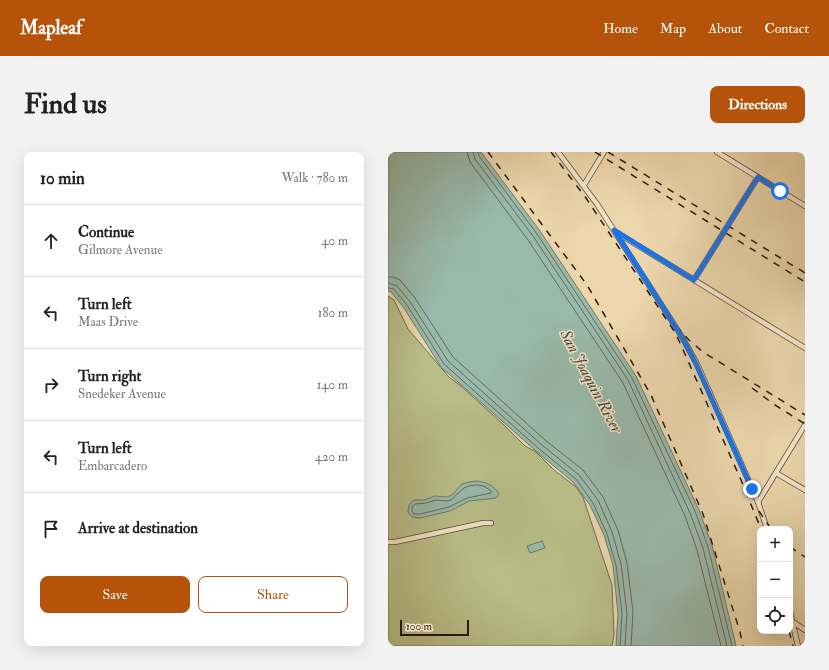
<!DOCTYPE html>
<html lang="en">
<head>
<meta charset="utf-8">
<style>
  :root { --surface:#fff; --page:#f2f2f2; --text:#222; --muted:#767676; --line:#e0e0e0; --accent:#b45309 }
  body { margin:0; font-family:"IM FELL Double Pica",serif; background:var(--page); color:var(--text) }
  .controls { position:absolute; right:12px; bottom:12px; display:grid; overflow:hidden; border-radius:8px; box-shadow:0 4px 16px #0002 }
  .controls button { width:36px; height:36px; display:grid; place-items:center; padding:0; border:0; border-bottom:1px solid var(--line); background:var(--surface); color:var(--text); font:20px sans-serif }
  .scale { position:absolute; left:12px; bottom:10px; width:69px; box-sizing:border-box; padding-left:4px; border:2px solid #2b1909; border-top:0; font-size:11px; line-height:14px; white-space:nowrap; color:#2b1909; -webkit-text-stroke:3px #f3e5ca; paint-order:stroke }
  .stop { position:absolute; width:12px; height:12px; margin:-9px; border:3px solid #1a73e8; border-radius:50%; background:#fff }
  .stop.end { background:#1a73e8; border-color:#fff; box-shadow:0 1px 4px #0008 }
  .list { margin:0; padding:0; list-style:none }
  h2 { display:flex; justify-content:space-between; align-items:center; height:52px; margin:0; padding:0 16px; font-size:17px }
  h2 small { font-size:13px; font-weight:400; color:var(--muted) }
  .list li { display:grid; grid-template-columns:26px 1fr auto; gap:12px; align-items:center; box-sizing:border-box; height:72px; padding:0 16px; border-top:1px solid var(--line) }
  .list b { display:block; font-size:15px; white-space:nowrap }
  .list p { margin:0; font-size:13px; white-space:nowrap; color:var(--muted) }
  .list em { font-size:13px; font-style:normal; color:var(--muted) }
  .actions { display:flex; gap:8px; padding:12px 16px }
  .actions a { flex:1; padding:9px 0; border:1px solid var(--accent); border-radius:8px; text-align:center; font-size:14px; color:var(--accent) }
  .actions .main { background:var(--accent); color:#fff }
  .icon { flex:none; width:22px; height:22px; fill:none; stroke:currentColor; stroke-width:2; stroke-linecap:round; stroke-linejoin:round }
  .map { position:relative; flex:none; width:417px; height:494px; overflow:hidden; border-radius:8px }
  header { display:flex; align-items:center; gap:24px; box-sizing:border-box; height:56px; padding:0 20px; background:var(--accent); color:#fff }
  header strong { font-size:19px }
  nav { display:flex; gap:22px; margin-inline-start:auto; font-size:14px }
  .intro { display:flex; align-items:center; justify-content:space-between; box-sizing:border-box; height:96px; padding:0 24px }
  h1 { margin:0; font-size:28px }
  .button { padding:10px 18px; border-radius:8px; background:var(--accent); color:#fff; font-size:14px; font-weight:700 }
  main { display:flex; gap:24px; padding:0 24px }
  aside { flex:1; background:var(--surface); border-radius:8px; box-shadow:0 4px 16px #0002 }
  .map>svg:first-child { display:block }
</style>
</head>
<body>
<header>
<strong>Mapleaf</strong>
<nav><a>Home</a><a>Map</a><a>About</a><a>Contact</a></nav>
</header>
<div class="intro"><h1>Find us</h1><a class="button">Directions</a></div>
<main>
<aside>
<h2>10 min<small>Walk · 780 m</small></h2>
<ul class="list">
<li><svg class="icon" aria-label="ahead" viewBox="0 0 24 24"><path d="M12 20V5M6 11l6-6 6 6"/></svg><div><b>Continue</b><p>Gilmore Avenue</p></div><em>40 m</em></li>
<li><svg class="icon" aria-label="left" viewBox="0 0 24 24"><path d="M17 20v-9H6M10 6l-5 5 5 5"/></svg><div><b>Turn left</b><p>Maas Drive</p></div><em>180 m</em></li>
<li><svg class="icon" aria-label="right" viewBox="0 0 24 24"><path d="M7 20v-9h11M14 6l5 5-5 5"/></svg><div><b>Turn right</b><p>Snedeker Avenue</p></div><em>140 m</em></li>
<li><svg class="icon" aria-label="left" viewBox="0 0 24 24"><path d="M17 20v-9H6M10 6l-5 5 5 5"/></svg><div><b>Turn left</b><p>Embarcadero</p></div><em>420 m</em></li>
<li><svg class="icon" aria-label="arrive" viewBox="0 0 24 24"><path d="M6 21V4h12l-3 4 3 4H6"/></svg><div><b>Arrive at destination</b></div></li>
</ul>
<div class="actions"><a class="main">Save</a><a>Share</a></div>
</aside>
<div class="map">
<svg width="417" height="494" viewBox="0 0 417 494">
  <rect width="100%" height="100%" fill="#ecd7ad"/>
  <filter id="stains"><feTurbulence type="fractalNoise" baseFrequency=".005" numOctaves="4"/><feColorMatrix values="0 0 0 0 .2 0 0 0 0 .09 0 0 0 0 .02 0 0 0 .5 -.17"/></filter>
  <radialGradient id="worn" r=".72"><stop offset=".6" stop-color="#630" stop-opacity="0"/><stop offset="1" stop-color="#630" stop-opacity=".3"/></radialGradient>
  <path fill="#b9be89" stroke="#726c49" d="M0,144l6,4 14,29 41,48 12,9 43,39 21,21 11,6 18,18 22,17 7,10 29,88 2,50 -2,11h-224z"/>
  <g fill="#99baab" stroke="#6d7a6a">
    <path d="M0,0h93l59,79 96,145 63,134 13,35 24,101h-120l2,-32 -5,-49 -9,-30 -14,-30 -17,-23 -37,-31 -95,-84 -37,-59 -13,-16 -3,-1z"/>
    <path d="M89,329c9,1 18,5 22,13l-3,4 -27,3 -19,10 -30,7 -8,-1 -4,-5 1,-7 5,-5h11l9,-4 13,1 5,-2 10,-11 7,-2z"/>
    <path d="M154,389l3,7 -15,5 -3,-7z"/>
  </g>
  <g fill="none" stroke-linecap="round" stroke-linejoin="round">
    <g stroke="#626a5a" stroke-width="1">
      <path d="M79,0l3,10 58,78 95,143 62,133 12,34 24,96"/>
      <path d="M85,0l2,7 58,77 95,144 62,133 13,35 24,98"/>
      <path d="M90,0l1,4 58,78 95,144 63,133 13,36 24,99"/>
      <path d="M0,125h5l7,3 15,18 38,59 92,83 38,30 20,27 15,33 9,33 6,49 -2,34"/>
      <path d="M0,131l9,3 14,17 37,58 94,84 37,30 19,25 14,32 9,32 6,49 -2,33"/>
      <path d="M0,136l6,1 13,16 37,59 94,84 38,31 17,24 14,31 9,31 6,48 -2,33"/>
      <path d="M89,333l7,1 7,5v2l-24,5 -18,9 -29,7h-6l-2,-3v-4l3,-3 11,-1 10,-3 10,1 5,-1 13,-12 5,-2z"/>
    </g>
    <g stroke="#5b4832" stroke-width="6">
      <g id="street">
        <path d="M170,0l39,52 85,133 15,27 61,138 9,27"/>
        <path d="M329,0l88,54"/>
        <path d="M196,33l20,-33"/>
        <path d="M228,80l189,116"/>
        <path d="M306,128l64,-103"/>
        <path d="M388,321l29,17"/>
        <path d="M370,350l47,-77"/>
        <path d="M0,390h7l88,-19h8"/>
        <path d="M402,460l8,34"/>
        <path d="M405,470l12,8"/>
      </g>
    </g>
    <use href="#street" stroke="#f3e5ca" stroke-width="4.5"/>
    <g stroke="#2b1909" stroke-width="1.5" stroke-dasharray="7 7" stroke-linecap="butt">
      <path d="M100,0l99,133 64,110 52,119 37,118 3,14"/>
      <path d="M163,0l35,46 90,136 65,146 20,49"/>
      <path d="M207,0l210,130"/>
      <path d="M220,0l197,121"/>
      <path d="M288,174l13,14 14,12 102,63"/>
      <path d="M364,236l23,17 30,19"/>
      <path d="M371,359l12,18"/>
      <path d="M402,395l15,10"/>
      <path d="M401,479l4,15"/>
    </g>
  </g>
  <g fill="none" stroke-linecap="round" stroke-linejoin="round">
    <path stroke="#1a73e8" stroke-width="5" d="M364,337l-56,-125 -14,-27 -68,-107 80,50 64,-103 22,14"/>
  </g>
  <g text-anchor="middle" stroke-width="3" stroke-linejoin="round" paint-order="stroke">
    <g font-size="16" font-style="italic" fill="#4c493a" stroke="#f3e5ca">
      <text transform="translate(204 229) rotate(62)" y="6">San Joaquin River</text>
    </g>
  </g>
  <rect width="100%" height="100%" filter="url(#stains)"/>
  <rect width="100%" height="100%" fill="url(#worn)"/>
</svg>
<div class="controls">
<button>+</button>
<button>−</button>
<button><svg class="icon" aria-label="locate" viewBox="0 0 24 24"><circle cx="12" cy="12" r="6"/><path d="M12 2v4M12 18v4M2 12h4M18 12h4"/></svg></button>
</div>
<div class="scale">100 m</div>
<div class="stop" style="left:392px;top:39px"></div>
<div class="stop end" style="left:364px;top:337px"></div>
</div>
</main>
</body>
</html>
